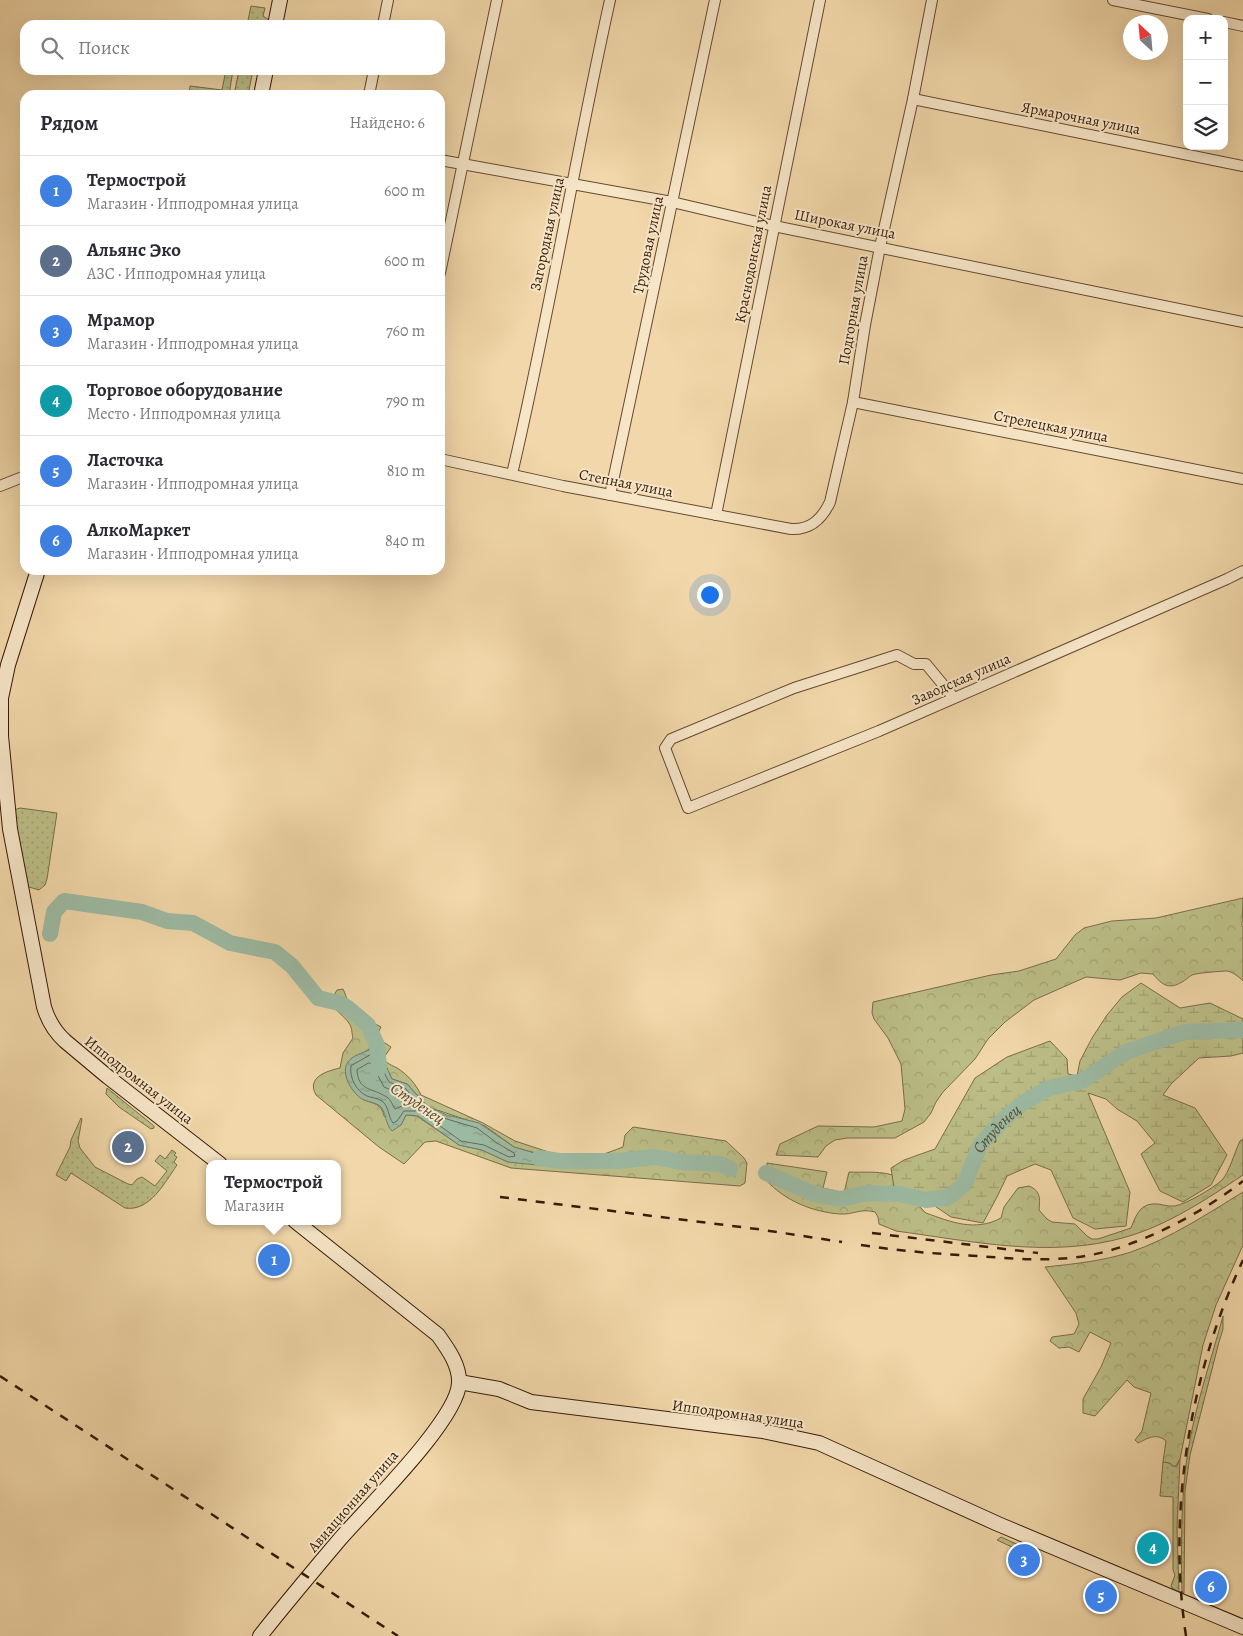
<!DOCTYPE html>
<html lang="ru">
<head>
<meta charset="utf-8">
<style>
  :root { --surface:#fff; --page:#f2f2f3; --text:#2b2b33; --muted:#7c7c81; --line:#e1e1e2; --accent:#1a73e8 }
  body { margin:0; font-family:Alegreya,serif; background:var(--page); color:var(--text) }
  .controls { position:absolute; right:15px; top:15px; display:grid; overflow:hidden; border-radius:10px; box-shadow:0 5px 20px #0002 }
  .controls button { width:45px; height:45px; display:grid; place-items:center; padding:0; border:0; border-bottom:1px solid var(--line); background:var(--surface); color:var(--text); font:25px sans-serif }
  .compass { position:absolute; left:1123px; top:15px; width:45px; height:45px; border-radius:50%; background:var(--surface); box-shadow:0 5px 20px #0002; rotate:334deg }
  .you { position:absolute; left:709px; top:594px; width:18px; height:18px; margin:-12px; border:4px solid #fff; border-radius:50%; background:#1a73e8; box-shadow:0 0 0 8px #1a73e833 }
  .badge { display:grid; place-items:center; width:32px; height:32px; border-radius:50%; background:var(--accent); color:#fff; font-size:16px; font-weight:700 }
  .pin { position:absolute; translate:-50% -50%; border:2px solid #fff; box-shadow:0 1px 5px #0006 }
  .popup { position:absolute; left:206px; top:1160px; width:135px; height:65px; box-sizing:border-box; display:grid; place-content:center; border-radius:10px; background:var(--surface); filter:drop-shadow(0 1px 4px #0005); font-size:16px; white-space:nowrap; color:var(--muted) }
  .popup b { font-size:19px; color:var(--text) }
  .popup::after { content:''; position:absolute; left:50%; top:100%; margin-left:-10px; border:10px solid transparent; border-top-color:var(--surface) }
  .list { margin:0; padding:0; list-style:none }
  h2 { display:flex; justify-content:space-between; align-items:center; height:65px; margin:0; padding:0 20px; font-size:21px }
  h2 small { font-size:16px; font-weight:400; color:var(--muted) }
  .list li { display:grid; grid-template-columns:32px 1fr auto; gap:15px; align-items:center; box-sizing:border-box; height:70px; padding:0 20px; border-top:1px solid var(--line) }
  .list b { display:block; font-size:19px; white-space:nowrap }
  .list p { margin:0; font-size:16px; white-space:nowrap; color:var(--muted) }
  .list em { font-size:16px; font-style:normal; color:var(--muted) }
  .icon { flex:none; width:28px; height:28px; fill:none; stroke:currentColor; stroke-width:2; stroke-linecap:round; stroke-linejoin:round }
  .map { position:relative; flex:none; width:1243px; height:1636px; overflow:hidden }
  .search { position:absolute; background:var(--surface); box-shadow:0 5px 20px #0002; left:20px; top:20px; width:425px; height:55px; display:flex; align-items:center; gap:12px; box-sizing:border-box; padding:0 18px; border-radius:15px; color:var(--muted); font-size:19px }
  .panel { position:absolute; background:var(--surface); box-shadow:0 5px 20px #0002; left:20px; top:90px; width:425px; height:485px; border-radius:15px }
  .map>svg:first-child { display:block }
</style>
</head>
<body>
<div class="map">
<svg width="1243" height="1636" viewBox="0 0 1243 1636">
  <defs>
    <pattern id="grass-dots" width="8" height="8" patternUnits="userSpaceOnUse" patternTransform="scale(1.25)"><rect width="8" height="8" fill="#bcbe87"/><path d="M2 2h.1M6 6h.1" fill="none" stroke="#a2a373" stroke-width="1.8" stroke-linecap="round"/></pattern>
    <pattern id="forest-crowns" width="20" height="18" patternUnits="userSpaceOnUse" patternTransform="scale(1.25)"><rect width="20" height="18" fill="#bcbe87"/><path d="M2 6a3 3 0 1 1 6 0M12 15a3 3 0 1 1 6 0" fill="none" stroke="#a2a373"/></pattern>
    <pattern id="wetland-marsh" width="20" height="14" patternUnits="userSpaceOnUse" patternTransform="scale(1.25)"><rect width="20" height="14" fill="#bcbe87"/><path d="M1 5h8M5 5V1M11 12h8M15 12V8" fill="none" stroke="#a2a373"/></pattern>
    <pattern id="water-ripples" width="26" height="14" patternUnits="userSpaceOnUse" patternTransform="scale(1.25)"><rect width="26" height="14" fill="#9cbaa3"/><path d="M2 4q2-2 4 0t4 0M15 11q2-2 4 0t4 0" fill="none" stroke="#879f8b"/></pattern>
  </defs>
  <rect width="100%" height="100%" fill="#f1d7a9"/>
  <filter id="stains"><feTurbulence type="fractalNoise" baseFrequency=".004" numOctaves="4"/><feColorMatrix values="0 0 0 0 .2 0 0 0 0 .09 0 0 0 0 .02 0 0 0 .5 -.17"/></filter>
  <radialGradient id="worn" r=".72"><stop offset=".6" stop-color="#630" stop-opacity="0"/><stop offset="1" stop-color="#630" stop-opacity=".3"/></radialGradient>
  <g fill="url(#grass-dots)" stroke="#7a6c48">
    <path d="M251,6l14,2 -2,8 6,4 -1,3 -6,2h-15z"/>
    <path d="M226,70h7l-4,25h-40l1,-9 32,4z"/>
    <path d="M239,70h14l-5,25h-14z"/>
    <path d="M20,808l37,5 -10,66 -2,6 -6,5 -10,-3 -3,-4 -12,-73z"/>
    <path d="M107,1088l47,38v2l-3,1 -32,-22 -13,-13z"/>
    <path d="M81,1118l1,1 -4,22 2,7 15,19 33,17 4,1 5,-6 5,-2 13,9 12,-15 -12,-10 5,-6 5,4 7,-9 4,3 -2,2 3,2 -3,5 3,3c-12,17 -27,47 -52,43l-54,-35 -5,8 -10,-6 14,-28 1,-7z"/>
    <path d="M1223,1316v13l-4,13 -29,113 -5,36 -1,102 -2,-1c-1,-42 -1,-85 4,-127 6,-50 24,-101 37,-149z"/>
    <path d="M1180,1459l-3,70 2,63 -7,-4 -1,-2 4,-11 -2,-5v-73l-13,-1 3,-34 7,1 4,3h3z"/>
    <path d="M1001,1537l35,16 -1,5 -38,-18z"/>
  </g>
  <g fill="url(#forest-crowns)" stroke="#7a6c48" fill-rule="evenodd">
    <path d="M1243,898l-1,28 1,1v54c-4,-4 -10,-9 -16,-10 -5,0 -31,2 -35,4 -4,2 -6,5 -10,7 -13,8 -20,3 -29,-8l-12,-1 -21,7 -34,-3 -52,23 -29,22 -17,17 -13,20 -32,33 -7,10 -5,11 -7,9 -29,16h-48l-12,2 -9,6 -8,11 -42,-2 4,-11 38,-18 56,1 28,-6 3,-12 -4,-45 -13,-26 -14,-19 -2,-6 1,-11 118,-27 28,-4 37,-12 19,-24 9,-7 28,-7 44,-3z"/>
    <path d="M343,989c3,5 3,11 7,15 7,11 20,17 31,23l-5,10 15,10 -8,12c5,5 8,6 14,9 10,6 19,16 24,27l62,28 32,18 58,19 34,-7 16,-6 2,-12 8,-8 93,14 18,17 3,5 -2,20 -5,3 -229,-18 -75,-27 -11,1 -21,22 -25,-17 -63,-52c-10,-18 11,-24 24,-27l3,-15 10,-15c-1,-3 -1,-8 -2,-11 -6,-15 -27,-17 -14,-37zM377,1045l5,15 10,19 15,5 21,23 57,19 29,21 24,7 16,1 -46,7 -26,-12 -23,-5 -42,-29 -11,-1 -5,10 -17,-9c-2,-12 -11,-13 -20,-16l-14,-40z"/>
    <path d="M1243,1139v36c-36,24 -75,50 -117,62 -75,22 -155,4 -230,-6l-17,-7 -1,-7 -3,-5c-15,-4 -22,3 -35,2 -27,-2 -55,-13 -74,-34l1,-17 60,9 -4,16 21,5 5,-21c22,1 50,-4 62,18 6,9 6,16 15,23 25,9 49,19 75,5l3,-11 14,-19 11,-2c12,5 11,13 10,24l8,9 5,3 23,2 12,12 5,3h6l33,-11c4,-10 8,-23 21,-24 8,-1 15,3 23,2 13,-3 37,-17 47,-26 7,-7 13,-29 18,-39z"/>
    <path d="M1243,1192v53l-27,60 -13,40 -23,114 -4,7h-4l-2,-3 -7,-1 3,-21c-10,-9 -19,-2 -28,2l-3,-3 7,-9 9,-38 -17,-6 -7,-7 -32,36 -12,-3v-14l18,-32 10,-24 -21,-11 -11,20 -10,-5 -10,1 -9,-7 2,-4 22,-3 5,-10 -3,-11 -31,-46c29,-3 58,-6 86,-15 40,-14 76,-38 112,-60z"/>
  </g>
  <path fill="url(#wetland-marsh)" stroke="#7a6c48" d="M1141,983l39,25 30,-5 33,16v34l-12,3 -32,2 -28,26 -8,11 32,13 32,47 -16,30 -28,17 -23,-11 -19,-37 14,-11 -18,-22 -20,-12 -11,-10 -18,-6 42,99 -4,34 -31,3 -22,-11 -22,-48 -16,-6 -28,12 -10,21 -14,26 -32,-6 -25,-17 -31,-6 -4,-26 13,-8 31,-11 40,-71 32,-21 43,-16 17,18 1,15 9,2 3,-15 12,-23 15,-23 15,-18z"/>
  <path fill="url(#water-ripples)" stroke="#747a65" d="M374,1043c5,4 14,28 18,36l15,5 21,23 19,8 32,8 35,24 24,7 16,1 6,6 -5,3 -18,1 -29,-3 -26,-12 -23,-5 -41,-29 -12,-1 -5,10 -9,6c-7,-7 -6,-20 -12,-25 -5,-4 -13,-4 -18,-7 -10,-6 -22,-26 -14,-37 4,-6 14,-9 21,-12l1,-5z"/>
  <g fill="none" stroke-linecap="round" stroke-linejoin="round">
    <g stroke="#6a6a56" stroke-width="1">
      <path d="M372,1054l3,1 14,27 16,6 17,20 -1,3h-17l-7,10 -4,2c-5,-6 -4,-17 -11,-22 -4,-3 -10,-3 -15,-5 -11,-5 -18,-19 -16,-30z"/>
      <path d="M369,1063l3,1 12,23 17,7 6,6 -1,4 -11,5c-3,-5 -5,-11 -10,-13 -13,-8 -27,-5 -28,-26z"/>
      <path d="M430,1114l47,14 20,15 17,10 1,3 -6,1 -25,-12 -23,-4 -32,-23z"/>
    </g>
    <g stroke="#9cbaa3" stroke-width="16">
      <path d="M50,934l4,-22 10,-11 78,11 25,9 26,2 37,20 45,9 17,14 26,32 21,5 9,5 20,17 9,20 2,23"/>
      <path d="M539,1158l21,3h58l37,-4 26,5 40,2 9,5"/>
      <path id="s1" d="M766,1173l48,21 27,5 26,-6 32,1 27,6 23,-3 15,-12 16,-40 24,-26 19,-16 26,-15 33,-7 44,-29 58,-20 59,-2"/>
    </g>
    <g stroke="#664a30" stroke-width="12">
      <g id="street">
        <path d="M1113,0l95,19"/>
        <path d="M1224,22l19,4"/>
        <path d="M383,25l5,-25"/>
        <path d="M369,95l5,-25"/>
        <path d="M913,99l330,67"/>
        <path d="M440,160l232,42 102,24 469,96"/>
        <path d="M440,273l57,-273"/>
        <path d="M853,402l390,77"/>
        <path d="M440,459l123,27 228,43c20,1 31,-10 39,-27l23,-100 12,-77 15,-78 33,-148 19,-99"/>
        <path d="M512,474c37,-157 63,-316 98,-474"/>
        <path d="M0,486l25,-10"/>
        <path d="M610,495l105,-495"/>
        <path d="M716,515l104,-515"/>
        <path d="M954,698l-28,-34h-12l-17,-9 -103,33 -123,51 -6,9 23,60 191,-77 348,-152 16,-8"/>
      </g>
    </g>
    <g stroke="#371b08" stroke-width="16">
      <g id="secondary">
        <path d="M275,25l5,-25"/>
        <path d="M261,95l5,-25"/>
        <path d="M38,570l-30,95 -7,33v38l9,93 34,178c4,13 11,25 21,34l43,36 112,87"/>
        <path d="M459,1382l40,7 32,13 232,29 56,12 179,81 245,103"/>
        <path d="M260,1636c26,-33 53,-65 80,-97 27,-31 118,-120 119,-156 1,-18 -12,-35 -21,-48l-143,-114"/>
      </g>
    </g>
    <use href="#street" stroke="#f6e5c7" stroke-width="10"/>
    <use href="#secondary" stroke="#f6e5c7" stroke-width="14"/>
    <g stroke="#371b08" stroke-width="2.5" stroke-dasharray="9 9" stroke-linecap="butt">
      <path d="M500,1197l257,32 85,13"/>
      <path d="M872,1233l166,20"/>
      <path d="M861,1245c39,6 77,9 117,11 37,3 75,6 113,-1 51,-10 111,-42 152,-74"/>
      <path d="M0,1376l398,260"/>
      <path d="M1186,1636c-19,-124 4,-263 57,-376"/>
    </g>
  </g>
  <g text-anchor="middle" stroke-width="4" stroke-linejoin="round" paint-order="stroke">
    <g font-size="15" fill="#371b08" stroke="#f6e5c7">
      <text transform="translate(1081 118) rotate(11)" y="5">Ярмарочная улица</text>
      <text transform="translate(845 224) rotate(11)" y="5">Широкая улица</text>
      <text transform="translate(547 234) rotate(-78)" y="5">Загородная улица</text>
      <text transform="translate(648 245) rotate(-78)" y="5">Трудовая улица</text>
      <text transform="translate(753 254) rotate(-79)" y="5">Краснодонская улица</text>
      <text transform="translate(853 310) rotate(-80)" y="5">Подгорная улица</text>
      <text transform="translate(1051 426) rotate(11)" y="5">Стрелецкая улица</text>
      <text transform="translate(626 483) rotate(11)" y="5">Степная улица</text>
      <text transform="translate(961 679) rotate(-24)" y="5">Заводская улица</text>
      <text transform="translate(139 1080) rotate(38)" y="5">Ипподромная улица</text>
      <text transform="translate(738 1414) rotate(8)" y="5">Ипподромная улица</text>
      <text transform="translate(353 1501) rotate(-49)" y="5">Авиационная улица</text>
    </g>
    <g font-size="16" font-style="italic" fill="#554b36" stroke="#f6e5c7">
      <text transform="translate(418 1103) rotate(34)" y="6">Студенец</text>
      <text dy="6" stroke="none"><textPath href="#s1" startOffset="275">Студенец</textPath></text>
    </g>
  </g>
  <rect width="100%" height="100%" filter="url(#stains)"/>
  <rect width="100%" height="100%" fill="url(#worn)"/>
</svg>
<div class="controls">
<button>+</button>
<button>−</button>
<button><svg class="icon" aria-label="layers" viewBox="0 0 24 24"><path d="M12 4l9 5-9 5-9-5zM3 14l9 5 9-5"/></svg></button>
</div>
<svg class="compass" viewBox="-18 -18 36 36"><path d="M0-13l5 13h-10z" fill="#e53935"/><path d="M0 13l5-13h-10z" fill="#7c7c81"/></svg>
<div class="you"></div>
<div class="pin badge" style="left:274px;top:1260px;background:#3f7fe0">1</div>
<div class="popup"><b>Термострой</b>Магазин</div>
<div class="pin badge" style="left:128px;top:1147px;background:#5c6f8a">2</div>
<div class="pin badge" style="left:1024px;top:1560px;background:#3f7fe0">3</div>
<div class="pin badge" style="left:1153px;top:1548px;background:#0f9aa8">4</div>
<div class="pin badge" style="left:1101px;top:1596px;background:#3f7fe0">5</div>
<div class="pin badge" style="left:1211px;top:1587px;background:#3f7fe0">6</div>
<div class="search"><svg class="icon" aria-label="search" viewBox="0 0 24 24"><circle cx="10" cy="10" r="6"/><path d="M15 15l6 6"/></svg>Поиск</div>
<section class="panel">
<h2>Рядом<small>Найдено: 6</small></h2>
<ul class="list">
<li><span class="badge" style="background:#3f7fe0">1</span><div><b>Термострой</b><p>Магазин · Ипподромная улица</p></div><em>600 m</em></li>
<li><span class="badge" style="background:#5c6f8a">2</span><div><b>Альянс Эко</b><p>АЗС · Ипподромная улица</p></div><em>600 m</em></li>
<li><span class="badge" style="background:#3f7fe0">3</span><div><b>Мрамор</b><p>Магазин · Ипподромная улица</p></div><em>760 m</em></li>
<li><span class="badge" style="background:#0f9aa8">4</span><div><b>Торговое оборудование</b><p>Место · Ипподромная улица</p></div><em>790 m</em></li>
<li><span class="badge" style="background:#3f7fe0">5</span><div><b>Ласточка</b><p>Магазин · Ипподромная улица</p></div><em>810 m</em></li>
<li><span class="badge" style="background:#3f7fe0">6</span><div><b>АлкоМаркет</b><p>Магазин · Ипподромная улица</p></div><em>840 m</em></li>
</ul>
</section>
</div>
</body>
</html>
